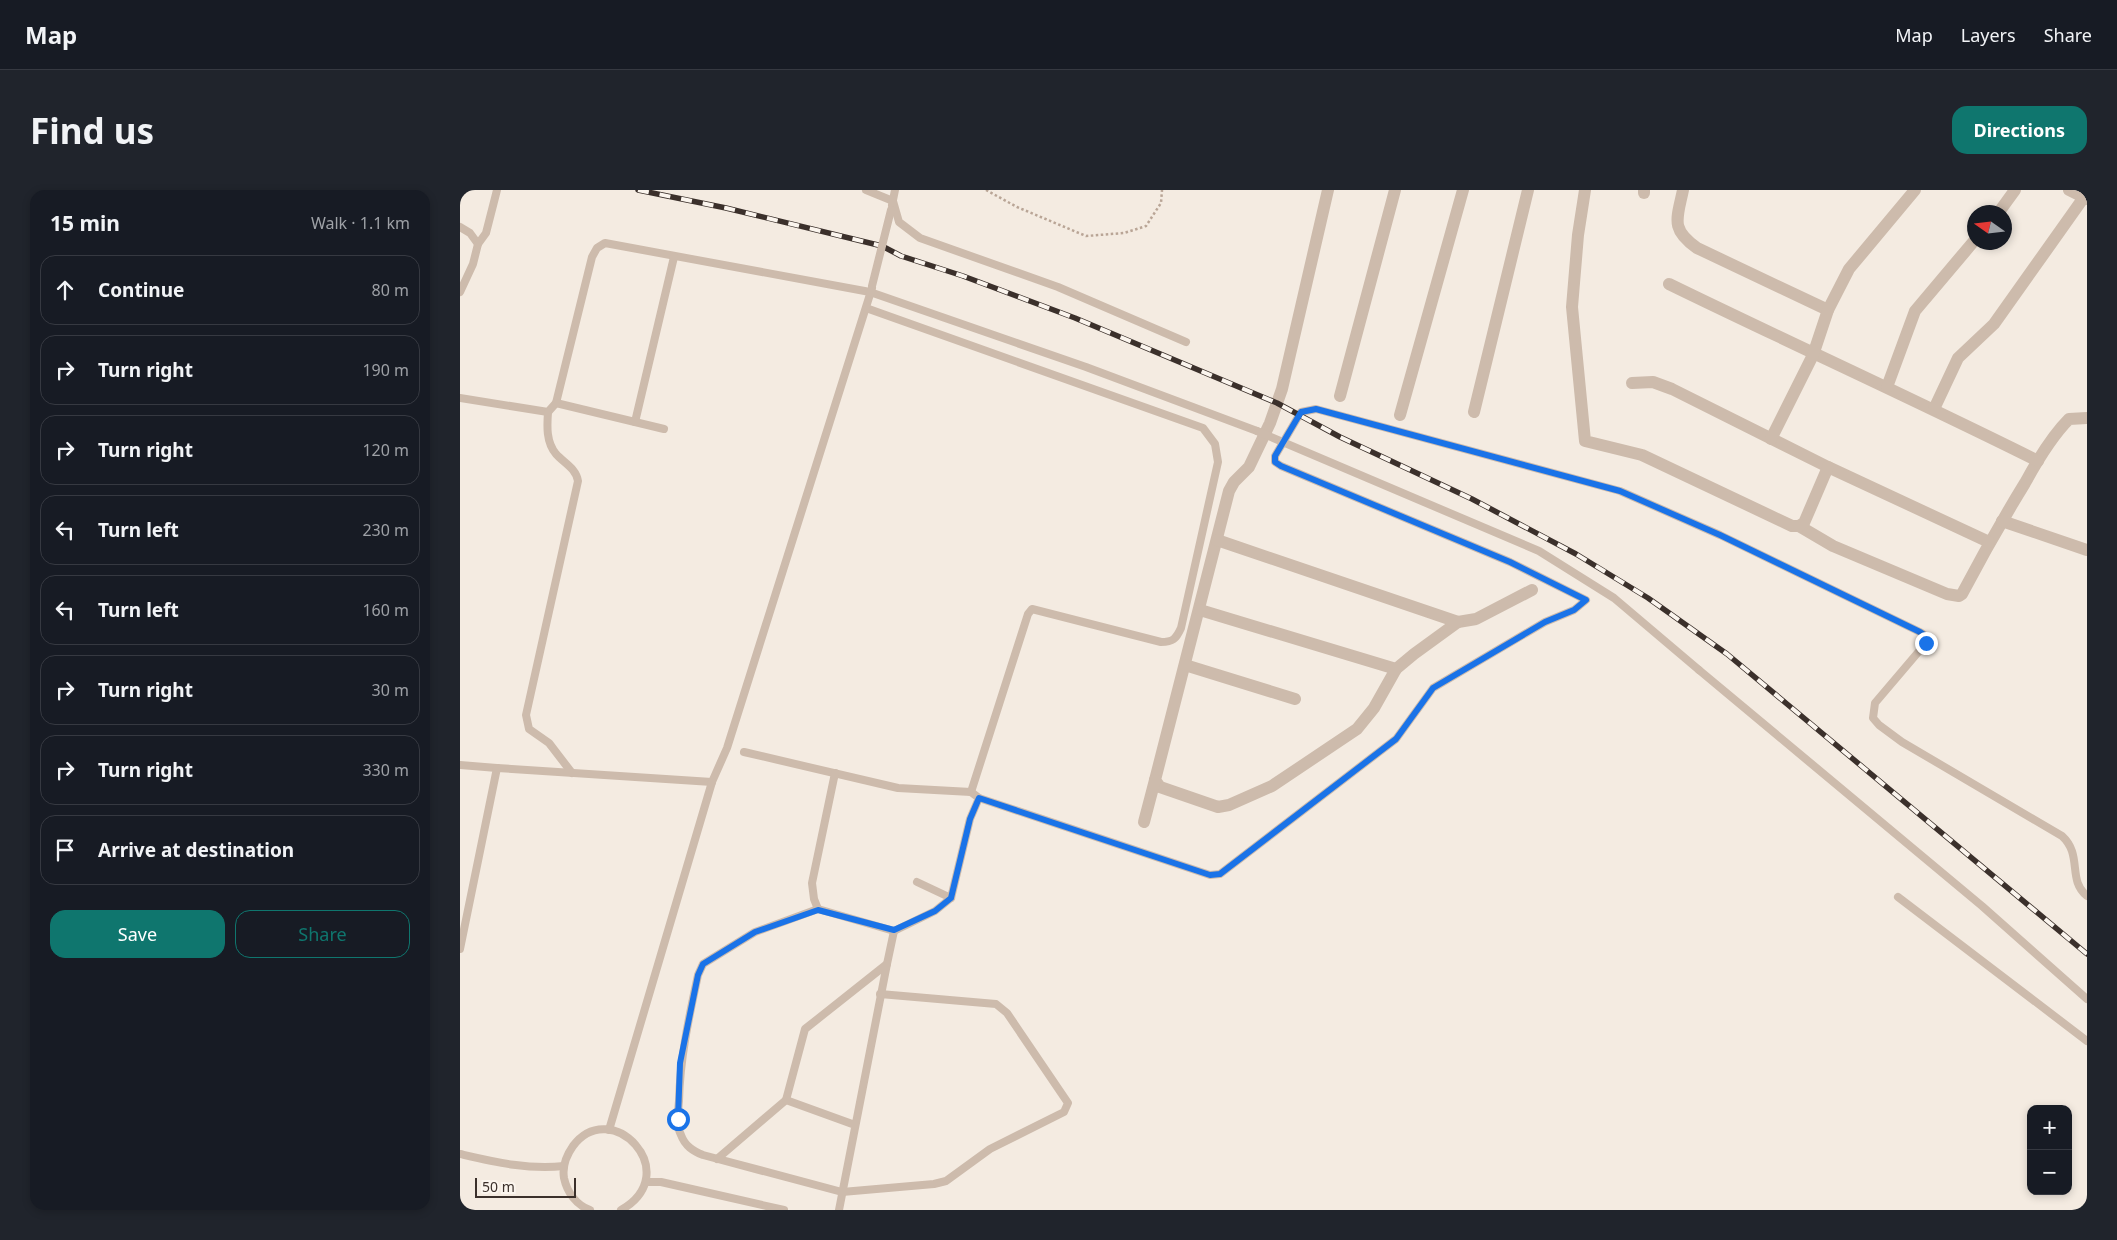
<!DOCTYPE html>
<html lang="en">
<head>
<meta charset="utf-8">
<style>
  :root { --surface:#171b24; --page:#20242c; --text:#f1f3f6; --muted:#9ea1a6; --line:#363941; --accent:#0f766e }
  body { margin:0; font-family:"Noto Sans",sans-serif; background:var(--page); color:var(--text) }
  .controls { position:absolute; right:15px; bottom:15px; display:grid; overflow:hidden; border-radius:10px; box-shadow:0 2px 8px #0003 }
  .controls button { width:45px; height:45px; display:grid; place-items:center; padding:0; border:0; border-bottom:1px solid var(--line); background:var(--surface); color:var(--text); font:25px sans-serif }
  .compass { position:absolute; left:1507px; top:15px; width:45px; height:45px; border-radius:50%; background:var(--surface); box-shadow:0 2px 8px #0003; rotate:284deg }
  .scale { position:absolute; left:15px; bottom:12px; width:101px; box-sizing:border-box; padding-left:5px; border:2px solid #3b302b; border-top:0; font-size:14px; line-height:18px; white-space:nowrap; color:#3b302b; -webkit-text-stroke:4px #fbf5ee; paint-order:stroke }
  .stop { position:absolute; width:15px; height:15px; margin:-11px; border:4px solid #1a73e8; border-radius:50%; background:#fff }
  .stop.end { background:#1a73e8; border-color:#fff; box-shadow:0 1px 5px #0008 }
  .list { margin:0; padding:0; list-style:none }
  h2 { display:flex; justify-content:space-between; align-items:center; height:65px; margin:0; padding:0 20px; font-size:21px }
  h2 small { font-size:16px; font-weight:400; color:var(--muted) }
  .list li { display:grid; grid-template-columns:32px 1fr auto; gap:15px; align-items:center; box-sizing:border-box; height:70px; margin:0 10px 10px; padding:0 10px; border:1px solid var(--line); border-radius:15px }
  .list b { display:block; font-size:19px; white-space:nowrap }
  .list em { font-size:16px; font-style:normal; color:var(--muted) }
  .actions { display:flex; gap:10px; padding:15px 20px }
  .actions a { flex:1; padding:11px 0; border:1px solid var(--accent); border-radius:15px; text-align:center; font-size:18px; color:var(--accent) }
  .actions .main { background:var(--accent); color:#fff }
  .icon { flex:none; width:28px; height:28px; fill:none; stroke:currentColor; stroke-width:2; stroke-linecap:round; stroke-linejoin:round }
  .map { position:relative; flex:none; width:1627px; height:1020px; overflow:hidden; border-radius:15px }
  header { display:flex; align-items:center; gap:30px; box-sizing:border-box; height:70px; padding:0 25px; background:var(--surface); border-bottom:1px solid var(--line) }
  header strong { font-size:24px }
  nav { display:flex; gap:28px; margin-inline-start:auto; font-size:18px }
  .intro { display:flex; align-items:center; justify-content:space-between; box-sizing:border-box; height:120px; padding:0 30px }
  h1 { margin:0; font-size:35px }
  .button { padding:12px 22px; border-radius:15px; background:var(--accent); color:#fff; font-size:18px; font-weight:700 }
  main { display:flex; gap:30px; padding:0 30px }
  aside { flex:1; background:var(--surface); border-radius:15px; box-shadow:0 2px 8px #0003 }
  .map>svg:first-child { display:block }
</style>
</head>
<body>
<header>
<strong>Map</strong>
<nav><a>Map</a><a>Layers</a><a>Share</a></nav>
</header>
<div class="intro"><h1>Find us</h1><a class="button">Directions</a></div>
<main>
<aside>
<h2>15 min<small>Walk · 1.1 km</small></h2>
<ul class="list">
<li><svg class="icon" aria-label="ahead" viewBox="0 0 24 24"><path d="M12 20V5M6 11l6-6 6 6"/></svg><div><b>Continue</b></div><em>80 m</em></li>
<li><svg class="icon" aria-label="right" viewBox="0 0 24 24"><path d="M7 20v-9h11M14 6l5 5-5 5"/></svg><div><b>Turn right</b></div><em>190 m</em></li>
<li><svg class="icon" aria-label="right" viewBox="0 0 24 24"><path d="M7 20v-9h11M14 6l5 5-5 5"/></svg><div><b>Turn right</b></div><em>120 m</em></li>
<li><svg class="icon" aria-label="left" viewBox="0 0 24 24"><path d="M17 20v-9H6M10 6l-5 5 5 5"/></svg><div><b>Turn left</b></div><em>230 m</em></li>
<li><svg class="icon" aria-label="left" viewBox="0 0 24 24"><path d="M17 20v-9H6M10 6l-5 5 5 5"/></svg><div><b>Turn left</b></div><em>160 m</em></li>
<li><svg class="icon" aria-label="right" viewBox="0 0 24 24"><path d="M7 20v-9h11M14 6l5 5-5 5"/></svg><div><b>Turn right</b></div><em>30 m</em></li>
<li><svg class="icon" aria-label="right" viewBox="0 0 24 24"><path d="M7 20v-9h11M14 6l5 5-5 5"/></svg><div><b>Turn right</b></div><em>330 m</em></li>
<li><svg class="icon" aria-label="arrive" viewBox="0 0 24 24"><path d="M6 21V4h12l-3 4 3 4H6"/></svg><div><b>Arrive at destination</b></div></li>
</ul>
<div class="actions"><a class="main">Save</a><a>Share</a></div>
</aside>
<div class="map">
<svg width="1627" height="1020" viewBox="0 0 1627 1020">
  <rect width="100%" height="100%" fill="#f4ebe1"/>
  <g fill="none" stroke-linecap="round" stroke-linejoin="round">
    <path stroke="#b9a596" stroke-width="2.5" stroke-dasharray="2.5 2.5" stroke-linecap="butt" d="M526,0l31,17 69,29 38,-3 22,-7 15,-23 1,-13"/>
    <g stroke="#cdbbac" stroke-width="8">
      <path d="M406,0l27,11 6,21 21,16 138,49 128,55"/>
      <path d="M432,15l3,-15"/>
      <path d="M0,37l10,6 8,11 -5,20 -13,28"/>
      <path d="M18,54l8,-11 11,-43"/>
      <path d="M406,118l337,120 12,16 3,18 -37,166c-5,11 -8,14 -20,14l-129,-33 -4,5 -57,178"/>
      <path d="M0,208l88,14 8,-9 36,-146 5,-9 8,-5 265,49 216,75 171,64"/>
      <path d="M96,213l108,26"/>
      <path d="M88,222c-1,14 -2,30 8,42 8,9 20,14 22,27l-52,234 3,14 20,14 23,30"/>
      <path d="M175,232l39,-165"/>
      <path d="M1239,480l283,236 105,93"/>
      <path d="M284,562l154,36 73,4 8,6 -9,21 -19,79 -34,-16"/>
      <path d="M0,575l37,3"/>
      <path d="M519,608l231,77 10,-1 176,-135 37,-51 112,-66 29,-12 12,-10 -76,-38 -229,-96 -6,-4v-6l26,-44 15,-3 304,82 100,44 200,97 7,5 -1,6 -51,60 -2,15 6,7 23,17 160,94c21,19 5,44 25,60"/>
      <path d="M1438,707l189,144"/>
      <path d="M358,719l-4,-10 -2,-16 23,-110"/>
      <path d="M434,741l41,-20 16,-13"/>
      <path d="M0,759l37,-181 215,14"/>
      <path d="M420,804l116,10 11,9 61,90 -4,9 -74,37 -44,32 -12,3 -92,8 -139,-37c-10,-4 -18,-9 -22,-20 -5,-9 -3,-24 -2,-34 1,-43 10,-84 19,-126l5,-11 52,-32 63,-23 76,22 -7,33"/>
      <path d="M149,940l103,-348 15,-34 145,-460"/>
      <path d="M0,964c35,8 68,16 104,12"/>
      <path d="M257,969l69,-59"/>
      <path d="M186,992h15l123,28"/>
      <path d="M130,1020c-14,-5 -23,-18 -26,-32 -2,-12 2,-22 9,-32 38,-51 113,27 48,64"/>
      <path d="M379,1020l48,-246 -82,65 -19,71 69,25"/>
    </g>
    <g stroke="#cdbbac" stroke-width="12">
      <path d="M868,0l-46,199 -12,34 -21,44 -15,15 -5,9 -74,289 5,7 58,20 11,-2 43,-19 85,-57 17,-21 22,-39 18,-15 44,-32 18,-3 56,-29"/>
      <path d="M1125,0l-7,45 -6,72 13,134 57,14 150,71h7l34,20 114,48 12,2 3,-2c20,-38 41,-75 63,-111 12,-22 26,-46 44,-64l18,-1"/>
      <path d="M1223,0c-6,29 -13,39 14,58l131,62"/>
      <path d="M1609,0l18,9"/>
      <path d="M1184,3v-3"/>
      <path d="M1539,22l16,-22"/>
      <path d="M1209,94c123,60 247,116 369,177"/>
      <path d="M1172,193l21,-1 19,7 156,78 161,75"/>
      <path d="M1427,197l28,-76 59,-70"/>
      <path d="M880,206l55,-206"/>
      <path d="M1474,219l24,-51 36,-34 93,-131"/>
      <path d="M1014,222l54,-222"/>
      <path d="M940,225l63,-225"/>
      <path d="M1311,249l42,-84 15,-45 21,-41 66,-79"/>
      <path d="M1542,331l85,29"/>
      <path d="M1339,336l5,-3 24,-56"/>
      <path d="M757,350l241,82"/>
      <path d="M740,420l196,59"/>
      <path d="M725,475l110,34"/>
      <path d="M684,632l11,-42"/>
    </g>
    <g stroke="#3b302b" stroke-width="5.5">
      <path id="rail" d="M178,0l88,18 156,38 19,10 62,20 112,42 202,85 63,34 132,62 104,55 72,44 79,56 360,300"/>
    </g>
    <use href="#rail" stroke="#fbf5ee" stroke-width="4" stroke-dasharray="11" stroke-linecap="butt"/>
    <g stroke="#cdbbac" stroke-width="8">
      <path d="M412,96l19,-76"/>
      <path d="M797,241l282,120 75,47 85,72"/>
    </g>
  </g>
  <g fill="none" stroke-linecap="round" stroke-linejoin="round">
    <path stroke="#1a73e8" stroke-width="6" d="M218,929l2,-56 18,-88 5,-11 52,-32 63,-22 76,20 41,-19 16,-13 19,-79 9,-21 231,77 10,-1 176,-135 37,-51 112,-66 29,-12 12,-10 -76,-38 -229,-96 -6,-4v-6l26,-44 15,-3 304,82 100,44 200,97 7,5 -1,6"/>
  </g>
</svg>
<div class="controls">
<button>+</button>
<button>−</button>
</div>
<svg class="compass" viewBox="-18 -18 36 36"><path d="M0-13l5 13h-10z" fill="#e53935"/><path d="M0 13l5-13h-10z" fill="#9ea1a6"/></svg>
<div class="scale">50 m</div>
<div class="stop" style="left:218px;top:929px"></div>
<div class="stop end" style="left:1466px;top:453px"></div>
</div>
</main>
</body>
</html>
